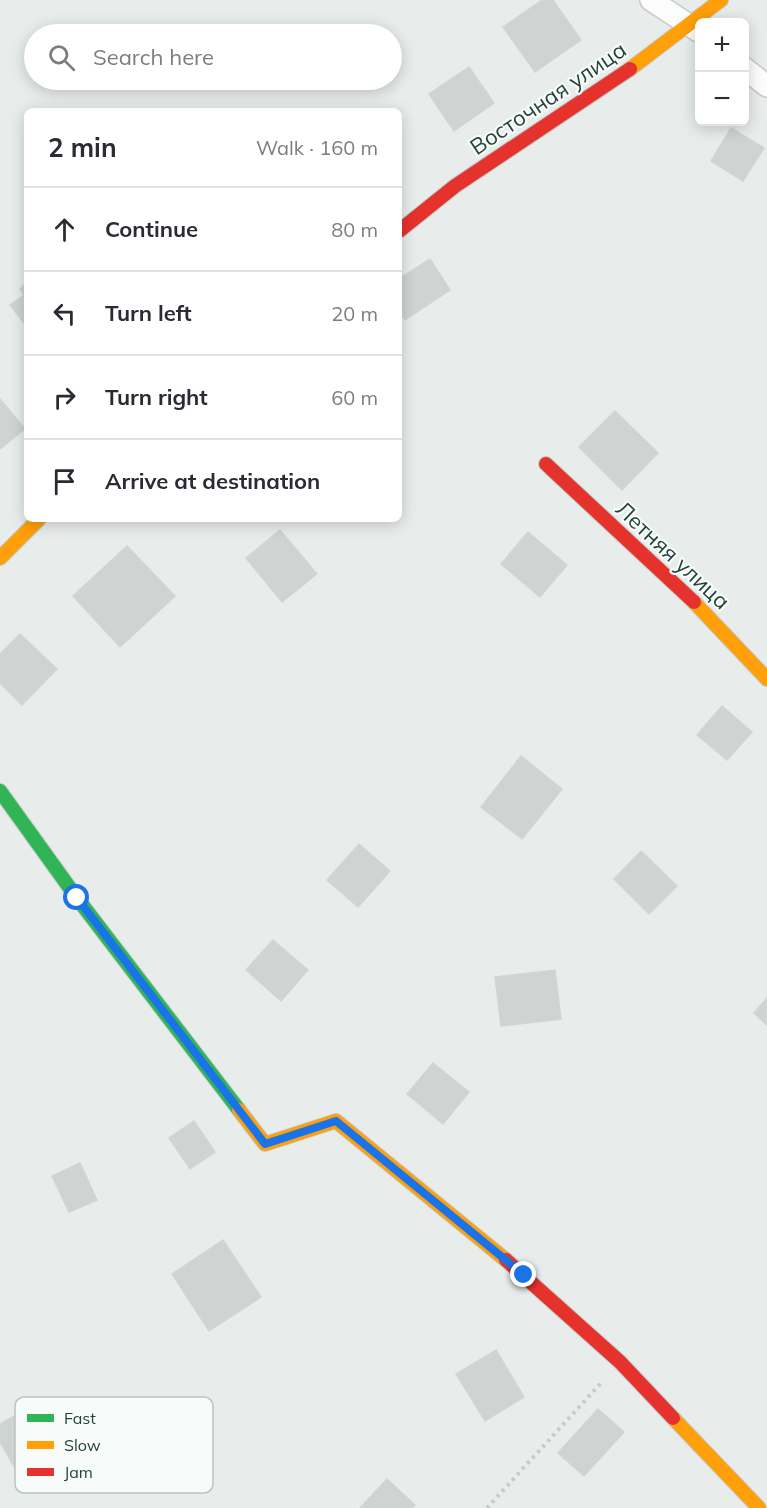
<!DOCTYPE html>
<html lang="en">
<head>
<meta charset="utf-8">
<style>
  :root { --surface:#fff; --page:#f7f7f7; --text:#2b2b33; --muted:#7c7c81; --line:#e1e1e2 }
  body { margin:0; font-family:Mulish,sans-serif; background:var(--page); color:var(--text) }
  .controls { position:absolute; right:18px; top:18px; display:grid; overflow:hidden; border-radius:9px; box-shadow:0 3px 15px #0003 }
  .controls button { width:54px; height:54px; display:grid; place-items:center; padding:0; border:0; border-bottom:2px solid var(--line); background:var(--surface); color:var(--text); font:30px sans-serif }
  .stop { position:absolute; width:18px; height:18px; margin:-14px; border:4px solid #1a73e8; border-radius:50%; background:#fff }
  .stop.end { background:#1a73e8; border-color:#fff; box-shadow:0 2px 6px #0008 }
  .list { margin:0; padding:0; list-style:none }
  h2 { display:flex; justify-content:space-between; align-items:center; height:78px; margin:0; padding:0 24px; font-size:26px }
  h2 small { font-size:20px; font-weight:400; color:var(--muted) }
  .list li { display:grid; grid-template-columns:39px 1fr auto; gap:18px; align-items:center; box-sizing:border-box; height:84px; padding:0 24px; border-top:2px solid var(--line) }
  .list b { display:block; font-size:22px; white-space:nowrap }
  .list em { font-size:20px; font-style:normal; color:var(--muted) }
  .icon { flex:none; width:33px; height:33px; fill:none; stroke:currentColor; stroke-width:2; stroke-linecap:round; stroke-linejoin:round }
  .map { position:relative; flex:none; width:767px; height:1508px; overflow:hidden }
  .search { position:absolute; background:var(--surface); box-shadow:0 3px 15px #0003; left:24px; top:24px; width:378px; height:66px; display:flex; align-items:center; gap:15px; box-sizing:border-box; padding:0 21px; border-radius:33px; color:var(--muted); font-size:22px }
  .panel { position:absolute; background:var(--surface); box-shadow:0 3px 15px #0003; left:24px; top:108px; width:378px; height:414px; border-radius:9px }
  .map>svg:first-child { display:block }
</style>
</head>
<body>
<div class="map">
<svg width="767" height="1508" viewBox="0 0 767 1508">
  <rect width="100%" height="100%" fill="#e8edeb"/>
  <g fill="#cfd4d2" stroke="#d1d6d4" stroke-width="1.5">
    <path d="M542,0h11l28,40 -46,32 -32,-45z"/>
    <path d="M469,67l25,36 -40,28 -25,-37z"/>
    <path d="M731,128l33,20 -21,33 -32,-20z"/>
    <path d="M430,259l20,31 -45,30 -6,-10v-31z"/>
    <path d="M27,283v44l-17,-22 14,-10 -4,-6z"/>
    <path d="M0,399l25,30 -25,20z"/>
    <path d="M615,411l43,42 -36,37 -43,-43z"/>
    <path d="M280,530l37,44 -35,28 -36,-44z"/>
    <path d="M528,532l39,33 -27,32 -39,-33z"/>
    <path d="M127,546l48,50 -55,51 -47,-51z"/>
    <path d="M20,634l37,35 -35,36 -22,-22v-29z"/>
    <path d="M722,706l30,26 -25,28 -30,-25z"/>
    <path d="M521,756l41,33 -40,50 -41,-32z"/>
    <path d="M359,844l31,27 -32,36 -31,-27z"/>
    <path d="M641,851l36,35 -28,28 -35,-35z"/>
    <path d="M273,940l35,30 -27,31 -35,-31z"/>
    <path d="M555,970l6,49 -60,7 -6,-49z"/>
    <path d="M767,998v27l-13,-12z"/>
    <path d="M433,1063l36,29 -26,32 -36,-30z"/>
    <path d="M194,1121l21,31 -25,17 -21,-31z"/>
    <path d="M80,1163l17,37 -28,12 -17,-36z"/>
    <path d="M223,1240l38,57 -52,34 -37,-57z"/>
    <path d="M496,1350l28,47 -39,24 -29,-47z"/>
    <path d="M26,1409l28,49 -34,19 -20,-35v-18z"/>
    <path d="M598,1409l26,23 -40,44 -26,-23z"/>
    <path d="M387,1479l28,26 -2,3h-53z"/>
  </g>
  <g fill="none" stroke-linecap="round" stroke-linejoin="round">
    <g stroke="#c5cac8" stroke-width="24">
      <g id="street">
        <path d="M651,0l47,31"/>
        <path d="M744,68l23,18"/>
      </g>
    </g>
    <g stroke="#c3cbc8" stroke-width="16">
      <path id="fast" d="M0,791l77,107 162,212"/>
    </g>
    <g stroke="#c3cbc8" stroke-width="16">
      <g id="slow">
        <path d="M630,69l91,-69"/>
        <path d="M0,558l39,-39"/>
        <path d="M694,602l73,77"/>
        <path d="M239,1110l26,34 71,-23 170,139"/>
        <path d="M673,1418l86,90"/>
      </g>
    </g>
    <g stroke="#c3cbc8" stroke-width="16">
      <g id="jam">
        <path d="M399,231l56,-45 175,-117"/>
        <path d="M546,464l148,138"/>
        <path d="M506,1260l114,102 53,56"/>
      </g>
    </g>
    <path stroke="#c3ccca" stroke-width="4" stroke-dasharray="3 4.5" stroke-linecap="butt" d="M487,1508l114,-125"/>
    <use href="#street" stroke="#fcfcfc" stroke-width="21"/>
    <use href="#fast" stroke="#30b455" stroke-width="14"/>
    <use href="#slow" stroke="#ff9f0a" stroke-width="14"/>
    <use href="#jam" stroke="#e5322d" stroke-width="14"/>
  </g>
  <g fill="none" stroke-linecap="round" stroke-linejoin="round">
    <path stroke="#1a73e8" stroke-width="8" d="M77,898l188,246 71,-23 188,154"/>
  </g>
  <g text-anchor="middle" stroke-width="4.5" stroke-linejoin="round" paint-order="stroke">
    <g font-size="22" fill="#24423a" stroke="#f7fbf9">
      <text transform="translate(548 98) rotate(-34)" y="8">Восточная улица</text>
      <text transform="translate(673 555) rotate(43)" y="8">Летняя улица</text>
    </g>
  </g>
  <rect x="15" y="1397" width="198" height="96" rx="9" fill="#f7fbf9" stroke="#b8c4c0" stroke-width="1.5"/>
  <rect x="27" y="1414" width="27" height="8" fill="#30b455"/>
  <rect x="27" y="1441" width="27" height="8" fill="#ff9f0a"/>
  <rect x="27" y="1468" width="27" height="8" fill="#e5322d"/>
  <g font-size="16" fill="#24423a">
    <text x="64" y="1424">Fast</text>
    <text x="64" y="1451">Slow</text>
    <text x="64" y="1478">Jam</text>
  </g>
</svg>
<div class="controls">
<button>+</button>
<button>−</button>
</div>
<div class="stop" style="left:77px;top:898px"></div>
<div class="stop end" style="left:524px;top:1275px"></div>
<div class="search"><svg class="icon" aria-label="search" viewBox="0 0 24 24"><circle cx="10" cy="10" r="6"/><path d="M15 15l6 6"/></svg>Search here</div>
<section class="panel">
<h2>2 min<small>Walk · 160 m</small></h2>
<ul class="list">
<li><svg class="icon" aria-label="ahead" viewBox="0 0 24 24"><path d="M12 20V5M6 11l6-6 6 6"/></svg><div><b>Continue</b></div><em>80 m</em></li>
<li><svg class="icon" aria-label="left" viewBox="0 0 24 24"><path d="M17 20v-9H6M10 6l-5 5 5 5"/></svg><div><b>Turn left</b></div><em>20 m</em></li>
<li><svg class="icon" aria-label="right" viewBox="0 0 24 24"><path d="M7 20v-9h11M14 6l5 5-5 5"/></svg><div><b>Turn right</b></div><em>60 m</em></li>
<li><svg class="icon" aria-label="arrive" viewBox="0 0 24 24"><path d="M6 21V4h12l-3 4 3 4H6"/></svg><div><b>Arrive at destination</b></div></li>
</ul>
</section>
</div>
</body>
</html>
